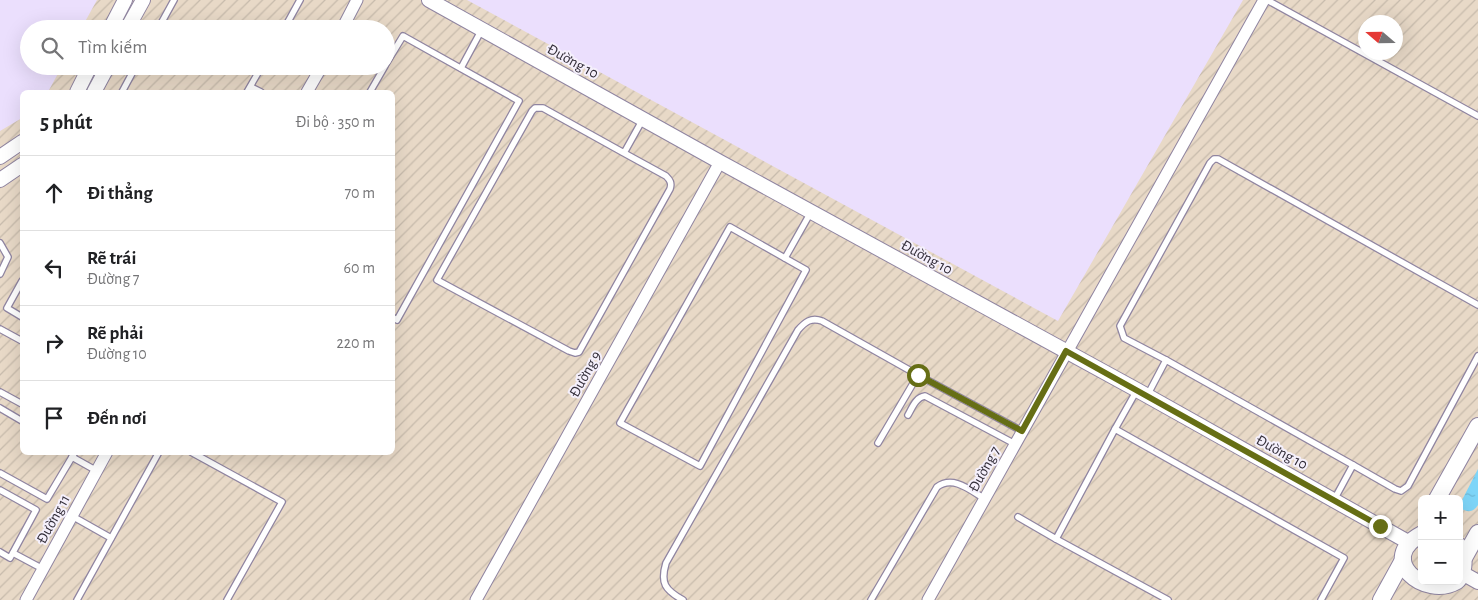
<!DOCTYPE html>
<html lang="vi">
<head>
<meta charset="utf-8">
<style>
  :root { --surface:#fff; --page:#f2f2f2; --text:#202124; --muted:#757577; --line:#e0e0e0 }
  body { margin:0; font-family:"Alegreya Sans",sans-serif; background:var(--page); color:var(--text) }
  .controls { position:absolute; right:15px; bottom:15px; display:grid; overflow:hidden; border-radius:8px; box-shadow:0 5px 20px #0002 }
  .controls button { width:45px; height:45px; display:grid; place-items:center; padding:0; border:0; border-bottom:1px solid var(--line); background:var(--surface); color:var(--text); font:25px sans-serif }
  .compass { position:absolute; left:1358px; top:15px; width:45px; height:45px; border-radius:50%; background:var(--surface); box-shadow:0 5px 20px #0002; rotate:290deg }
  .stop { position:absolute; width:15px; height:15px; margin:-11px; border:4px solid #666e15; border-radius:50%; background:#fff }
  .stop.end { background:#666e15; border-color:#fff; box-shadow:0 1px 5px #0008 }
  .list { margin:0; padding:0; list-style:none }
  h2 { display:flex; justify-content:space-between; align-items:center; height:65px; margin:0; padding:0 20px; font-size:21px }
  h2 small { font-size:16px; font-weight:400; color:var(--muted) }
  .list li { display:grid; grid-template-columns:32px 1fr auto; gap:15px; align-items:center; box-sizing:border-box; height:75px; padding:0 20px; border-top:1px solid var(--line) }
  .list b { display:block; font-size:19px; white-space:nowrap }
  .list p { margin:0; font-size:16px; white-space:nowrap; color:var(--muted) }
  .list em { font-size:16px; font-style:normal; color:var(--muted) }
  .icon { flex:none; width:28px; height:28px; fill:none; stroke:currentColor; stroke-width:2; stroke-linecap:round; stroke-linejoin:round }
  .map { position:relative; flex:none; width:1478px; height:600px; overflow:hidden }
  .search { position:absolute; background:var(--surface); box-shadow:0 5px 20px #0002; left:20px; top:20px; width:375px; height:55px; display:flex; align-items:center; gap:12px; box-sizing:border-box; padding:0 18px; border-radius:28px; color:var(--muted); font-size:19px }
  .panel { position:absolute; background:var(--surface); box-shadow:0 5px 20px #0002; left:20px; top:90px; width:375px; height:365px; border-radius:8px }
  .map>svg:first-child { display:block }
</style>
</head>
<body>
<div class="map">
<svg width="1478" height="600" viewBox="0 0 1478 600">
  <defs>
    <pattern id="industrial-furrows" width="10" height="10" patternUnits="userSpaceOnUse" patternTransform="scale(1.25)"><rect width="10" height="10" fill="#e8d9c7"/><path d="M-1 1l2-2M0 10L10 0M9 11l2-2" fill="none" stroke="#c7bbac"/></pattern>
    <pattern id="water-ripples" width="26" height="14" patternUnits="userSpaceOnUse" patternTransform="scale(1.25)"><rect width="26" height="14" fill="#7ed5f8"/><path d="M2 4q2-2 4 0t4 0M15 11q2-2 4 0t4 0" fill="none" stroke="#6db7d5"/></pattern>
  </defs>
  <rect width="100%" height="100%" fill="#ebdffd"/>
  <path fill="url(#industrial-furrows)" fill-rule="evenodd" d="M97,0h370l591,321 185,-321h235v600h-1478v-469l22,-13v334h370v-360h-344l14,-26h324v-37h-305zM1366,22h30v30h-30zM1422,499h37v82h-37z"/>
  <path fill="url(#water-ripples)" d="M1478,469v36c-5,8 -14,9 -18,-1z"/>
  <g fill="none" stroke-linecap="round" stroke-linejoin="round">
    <path stroke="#7ed5f8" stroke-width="3" d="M1460,513l4,-7"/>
    <g stroke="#9085a1" stroke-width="8">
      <g id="service">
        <path d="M1267,0l211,116"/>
        <path d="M158,29l16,-29"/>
        <path d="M284,29l16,-29"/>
        <path d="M386,64l17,-28 116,65 -122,219 -5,-3"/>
        <path d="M461,68l20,-37"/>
        <path d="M251,87l10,5"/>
        <path d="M122,92l14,-26"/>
        <path d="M247,92l15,-26"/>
        <path d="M370,92l15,-26"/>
        <path d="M624,153l-81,-45h-8l-3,3 -95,169 132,71 6,2 4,-1 91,-163c2,-6 0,-9 -4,-13l-42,-23 19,-34"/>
        <path d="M730,227l76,43 -106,196 -80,-43z"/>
        <path d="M0,243l8,14 -8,17"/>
        <path d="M785,258l26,-46"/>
        <path d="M22,281l-15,27 15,9"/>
        <path d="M0,329l22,12"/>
        <path d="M1166,360l-42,-22 -4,-12 90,-163 4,-4h4l260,146"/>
        <path d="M918,375l104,56"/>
        <path d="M0,392l22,12"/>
        <path d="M1147,396l19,-36 187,105 -19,35"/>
        <path d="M0,408l22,13"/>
        <path d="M908,415c4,-7 8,-18 17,-19l90,48"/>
        <path d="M1115,429l22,-39"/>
        <path d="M191,452l91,50 -55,98"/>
        <path d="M72,457l25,14"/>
        <path d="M1353,465l42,24 6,2 7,-5 70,-130"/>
        <path d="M0,473l47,26 28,-47"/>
        <path d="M0,490l36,20 -26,48 -10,-6"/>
        <path d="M72,516l39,22"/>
        <path d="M1018,517l38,22 59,-110 229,129 -23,42"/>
        <path d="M1056,539l112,61"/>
        <path d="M13,553l30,16"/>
        <path d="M77,600l82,-148"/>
        <path d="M683,600c-18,-10 -23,-17 -17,-37l132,-233c7,-8 13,-13 24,-9l96,54 -40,68"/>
        <path d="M871,600l66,-113c16,-12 33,3 48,12"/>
      </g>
    </g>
    <g stroke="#9085a1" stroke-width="13">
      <g id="minor">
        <path d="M342,29l15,-29"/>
        <path d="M307,92l15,-26"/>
        <path d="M26,600l81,-148"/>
        <path d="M476,600l244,-438"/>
        <path d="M928,600l336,-600"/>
      </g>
    </g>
    <g stroke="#9085a1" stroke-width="16">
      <g id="tertiary">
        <path d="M429,0l291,162 417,228 273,153"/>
        <path d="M110,29l15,-29"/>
        <path d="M127,29l16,-29"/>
        <path d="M77,92l13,-26"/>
        <path d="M94,92l14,-26"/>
        <path d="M0,157l22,-15"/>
        <path d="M0,180l22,-15"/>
        <path d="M1462,573l16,9"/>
      </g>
    </g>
    <g stroke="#9085a1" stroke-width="18">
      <g id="secondary">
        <path d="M1437,499l41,-73"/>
        <path d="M1422,534c-47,25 3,66 35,47"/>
        <path d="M1459,546c6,11 6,22 0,33"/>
        <path d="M1464,558l14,-25"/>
        <path d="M1381,600l22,-40"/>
      </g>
    </g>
    <use href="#service" stroke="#fff" stroke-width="5.5"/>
    <use href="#minor" stroke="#fff" stroke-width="11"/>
    <use href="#tertiary" stroke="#fff" stroke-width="14"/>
    <use href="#secondary" stroke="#fff" stroke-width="16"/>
  </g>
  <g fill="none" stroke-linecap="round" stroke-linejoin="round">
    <path stroke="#666e15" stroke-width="6" d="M918,375l104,56 44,-80 314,175"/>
  </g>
  <g text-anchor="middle" stroke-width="4" stroke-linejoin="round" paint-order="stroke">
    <g font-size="15" fill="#322d38" stroke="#f5f0fc">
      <text transform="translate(573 61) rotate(29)" y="5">Đường 10</text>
      <text transform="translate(927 257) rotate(29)" y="5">Đường 10</text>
      <text transform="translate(585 374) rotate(-61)" y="5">Đường 9</text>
      <text transform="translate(1282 452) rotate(29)" y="5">Đường 10</text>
      <text transform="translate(984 469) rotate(-61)" y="5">Đường 7</text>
      <text transform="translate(53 519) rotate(-61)" y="5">Đường 11</text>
    </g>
  </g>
</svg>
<div class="controls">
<button>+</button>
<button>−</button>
</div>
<svg class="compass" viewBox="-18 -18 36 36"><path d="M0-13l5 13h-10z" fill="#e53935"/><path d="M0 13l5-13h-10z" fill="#757577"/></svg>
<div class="stop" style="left:918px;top:375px"></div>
<div class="stop end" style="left:1380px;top:526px"></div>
<div class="search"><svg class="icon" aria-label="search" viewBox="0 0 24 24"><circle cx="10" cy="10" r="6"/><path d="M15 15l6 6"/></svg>Tìm kiếm</div>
<section class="panel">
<h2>5 phút<small>Đi bộ · 350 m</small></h2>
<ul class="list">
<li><svg class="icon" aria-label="ahead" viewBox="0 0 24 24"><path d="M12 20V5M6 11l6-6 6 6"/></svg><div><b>Đi thẳng</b></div><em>70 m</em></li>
<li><svg class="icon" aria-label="left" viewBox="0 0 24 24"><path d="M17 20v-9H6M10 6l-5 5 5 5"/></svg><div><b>Rẽ trái</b><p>Đường 7</p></div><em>60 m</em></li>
<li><svg class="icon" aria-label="right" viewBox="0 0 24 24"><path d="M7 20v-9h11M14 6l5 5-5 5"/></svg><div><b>Rẽ phải</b><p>Đường 10</p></div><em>220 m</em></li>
<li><svg class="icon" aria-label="arrive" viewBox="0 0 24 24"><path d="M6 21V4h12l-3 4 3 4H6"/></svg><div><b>Đến nơi</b></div></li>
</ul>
</section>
</div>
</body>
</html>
